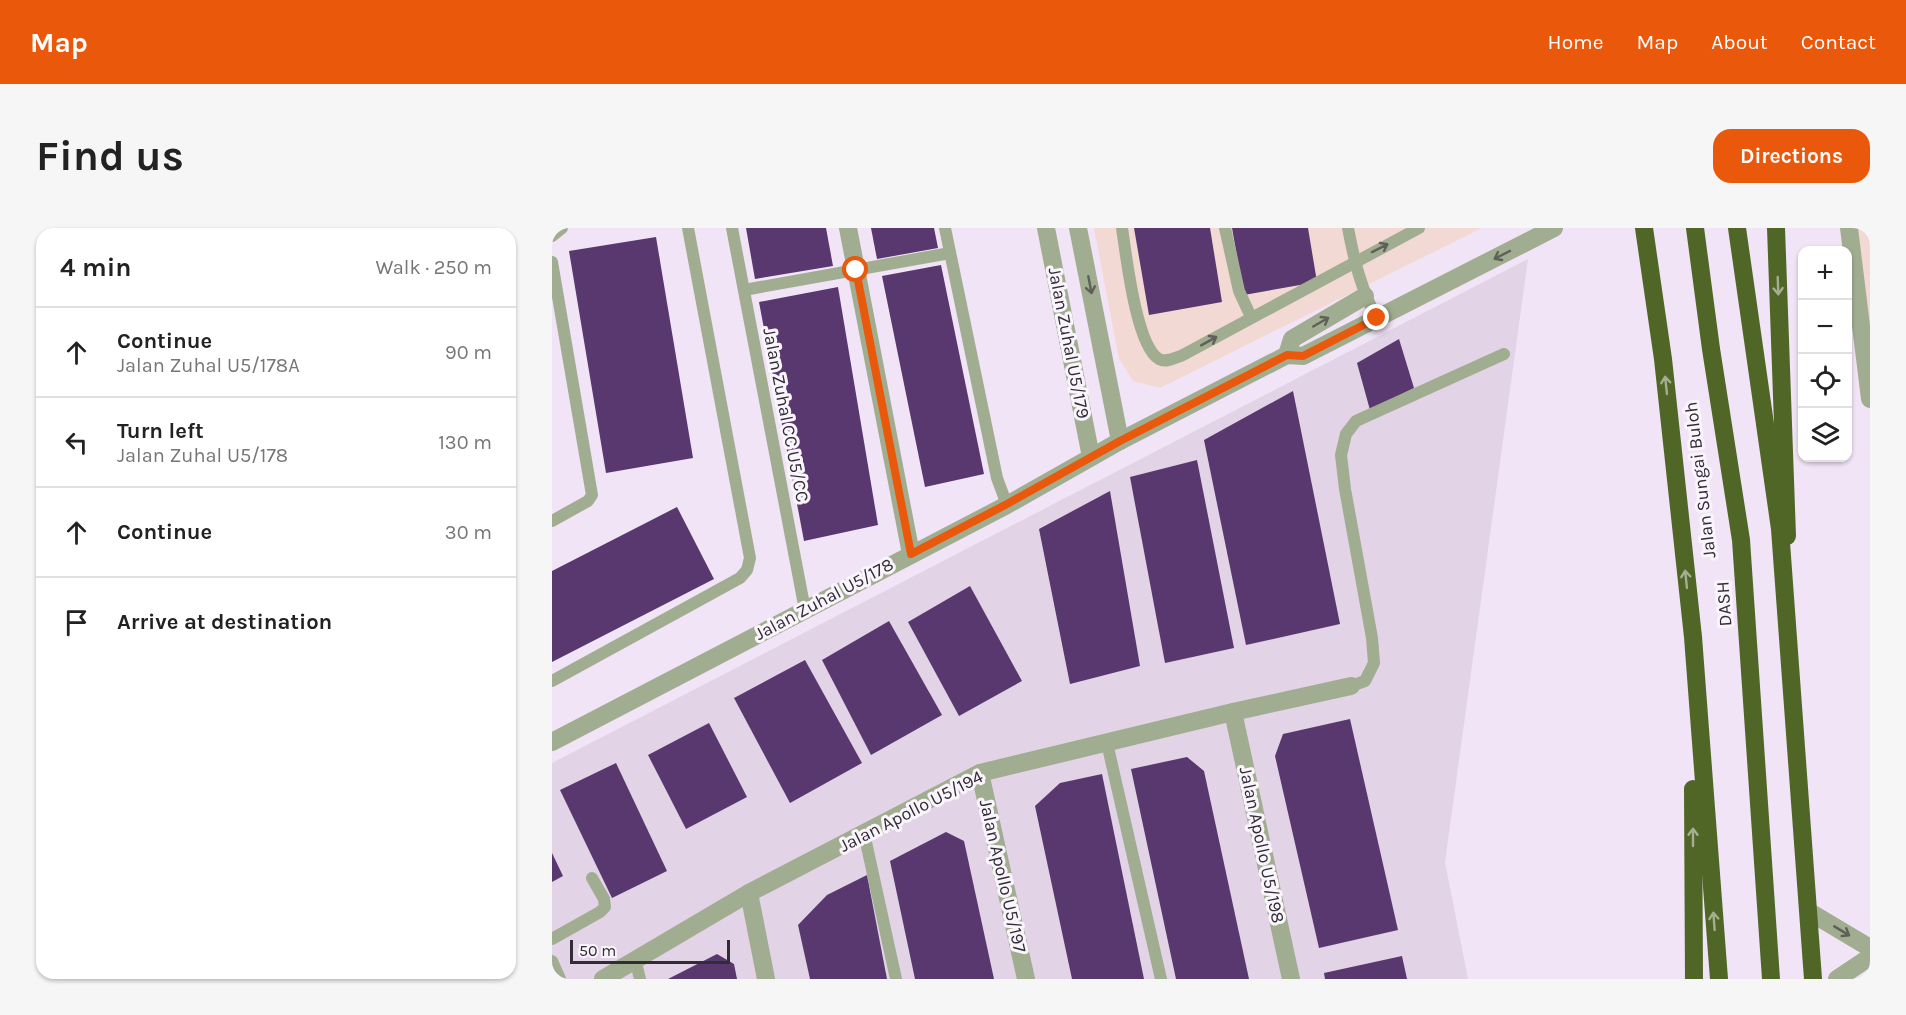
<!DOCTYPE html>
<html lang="en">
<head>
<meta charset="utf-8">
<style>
  :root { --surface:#fff; --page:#f6f6f6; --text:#222; --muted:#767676; --line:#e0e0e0; --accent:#ea580c }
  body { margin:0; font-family:Karla,sans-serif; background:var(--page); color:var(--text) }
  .controls { position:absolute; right:18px; top:18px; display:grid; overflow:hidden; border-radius:12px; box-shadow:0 2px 4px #0004 }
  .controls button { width:54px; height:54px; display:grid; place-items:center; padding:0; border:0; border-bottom:2px solid var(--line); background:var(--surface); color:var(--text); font:30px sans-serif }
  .scale { position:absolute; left:18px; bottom:15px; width:160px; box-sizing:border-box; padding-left:6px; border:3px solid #322d34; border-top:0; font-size:16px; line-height:21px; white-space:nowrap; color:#322d34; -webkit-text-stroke:4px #faf5fc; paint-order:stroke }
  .stop { position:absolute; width:18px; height:18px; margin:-14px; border:4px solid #ea580c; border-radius:50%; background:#fff }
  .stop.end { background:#ea580c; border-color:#fff; box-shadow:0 2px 6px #0008 }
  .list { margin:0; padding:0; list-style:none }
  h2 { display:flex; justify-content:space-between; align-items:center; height:78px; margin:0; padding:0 24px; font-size:26px }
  h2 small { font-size:20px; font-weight:400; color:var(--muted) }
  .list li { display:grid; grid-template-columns:39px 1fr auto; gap:18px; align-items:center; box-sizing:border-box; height:90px; padding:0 24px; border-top:2px solid var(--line) }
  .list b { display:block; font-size:22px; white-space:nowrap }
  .list p { margin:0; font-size:20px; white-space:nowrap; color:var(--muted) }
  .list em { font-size:20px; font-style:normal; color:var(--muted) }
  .icon { flex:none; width:33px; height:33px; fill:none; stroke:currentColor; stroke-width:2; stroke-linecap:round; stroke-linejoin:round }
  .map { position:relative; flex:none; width:1318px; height:751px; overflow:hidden; border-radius:18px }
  header { display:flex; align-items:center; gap:36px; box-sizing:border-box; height:84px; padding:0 30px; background:var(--accent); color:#fff }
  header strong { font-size:28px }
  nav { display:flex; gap:33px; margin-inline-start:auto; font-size:21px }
  .intro { display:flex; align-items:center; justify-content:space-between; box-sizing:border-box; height:144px; padding:0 36px }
  h1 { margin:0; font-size:42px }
  .button { padding:15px 27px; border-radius:18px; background:var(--accent); color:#fff; font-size:21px; font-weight:700 }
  main { display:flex; gap:36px; padding:0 36px }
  aside { flex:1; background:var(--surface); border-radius:18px; box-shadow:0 2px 4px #0004 }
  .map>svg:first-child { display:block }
</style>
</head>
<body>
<header>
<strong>Map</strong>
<nav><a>Home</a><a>Map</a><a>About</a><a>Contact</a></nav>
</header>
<div class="intro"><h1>Find us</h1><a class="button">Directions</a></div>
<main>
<aside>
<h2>4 min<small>Walk · 250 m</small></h2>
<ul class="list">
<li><svg class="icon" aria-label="ahead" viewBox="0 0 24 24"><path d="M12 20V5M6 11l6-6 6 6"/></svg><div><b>Continue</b><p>Jalan Zuhal U5/178A</p></div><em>90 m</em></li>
<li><svg class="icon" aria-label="left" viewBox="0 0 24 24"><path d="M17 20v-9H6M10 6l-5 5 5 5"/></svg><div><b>Turn left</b><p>Jalan Zuhal U5/178</p></div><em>130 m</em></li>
<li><svg class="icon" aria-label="ahead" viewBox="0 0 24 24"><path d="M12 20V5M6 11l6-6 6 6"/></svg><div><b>Continue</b></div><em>30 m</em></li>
<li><svg class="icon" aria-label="arrive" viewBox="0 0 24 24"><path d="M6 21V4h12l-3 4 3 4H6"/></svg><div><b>Arrive at destination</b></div></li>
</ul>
</aside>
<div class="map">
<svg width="1318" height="751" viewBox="0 0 1318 751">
  <rect width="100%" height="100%" fill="#f2e4f7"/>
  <g fill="#f3d9d3">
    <path d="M542,0h388l-322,160 -27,-7 -14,-22z"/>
    <path d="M1305,0h13v104z"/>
  </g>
  <path fill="#e2d3e6" d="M976,31l-83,603 23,117h-916v-216z"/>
  <g fill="#58386e">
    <path d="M194,0h80l7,38 -78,13z"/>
    <path d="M319,0h63l4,20 -61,11z"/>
    <path d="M582,0h76l12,74 -73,13z"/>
    <path d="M680,0h76l9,54 -73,13z"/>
    <path d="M104,9l37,221 -87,15 -37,-222z"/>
    <path d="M389,37l43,209 -59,13 -43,-211z"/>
    <path d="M286,59l40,238 -74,16 -45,-239z"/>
    <path d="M847,111l15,49 -44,22 -13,-47z"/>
    <path d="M741,163l47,233 -94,21 -42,-205z"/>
    <path d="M645,232l37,188 -69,15 -35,-186z"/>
    <path d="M558,263l30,175 -70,18 -31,-155z"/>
    <path d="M125,279l37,72 -162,83v-91z"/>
    <path d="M418,358l52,95 -63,35 -51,-94z"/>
    <path d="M337,393l53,94 -71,40 -49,-95z"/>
    <path d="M253,432l57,103 -72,40 -56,-105z"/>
    <path d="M798,491l48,211 -79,18 -44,-192 8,-22z"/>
    <path d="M157,495l38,74 -61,32 -38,-74z"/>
    <path d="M635,529l17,14 45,208h-73l-45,-210z"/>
    <path d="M64,535l51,108 -55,27 -52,-108z"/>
    <path d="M550,546l42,205h-72l-37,-173 25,-23z"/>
    <path d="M394,604l18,9 30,138h-79l-25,-118z"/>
    <path d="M0,625l11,23 -11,6z"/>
    <path d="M315,647l20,104h-77l-12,-54 29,-30z"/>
    <path d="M165,726l17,10 3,15h-69z"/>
    <path d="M850,728l5,23h-82l-1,-6z"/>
  </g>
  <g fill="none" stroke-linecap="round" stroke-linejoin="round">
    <g stroke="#a1ad90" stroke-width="12">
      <path d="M180,0l73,382"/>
      <path d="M393,0l52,250 10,27"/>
      <path d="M570,0c4,26 14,118 37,131 7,4 15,-1 22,-3l238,-128"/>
      <path d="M673,0l14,63 12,26"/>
      <path d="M796,0c6,32 13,61 29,91"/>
      <path d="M0,8l10,-8"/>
      <path d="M0,34l40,233 -4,6 -36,20"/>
      <path d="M192,62l206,-37"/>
      <path d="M0,453l188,-103 7,-8 3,-12 -62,-330"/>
      <path d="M799,458l14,-5 9,-18 -2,-25 -27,-149 -4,-34 5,-21 10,-13 148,-67"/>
      <path d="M555,515l54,236"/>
      <path d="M312,605l32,146"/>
      <path d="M0,711l48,-27 5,-5 -1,-8 -12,-21"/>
      <path d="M83,731l5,20"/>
      <path d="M0,733l8,18"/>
    </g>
    <g stroke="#a1ad90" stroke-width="18">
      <path d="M296,0l63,326"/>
      <path d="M494,0l45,229"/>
      <path d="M526,0l42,213"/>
      <path d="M1297,0l21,171"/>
      <path d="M735,127l16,1 251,-128"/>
      <path d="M735,127l5,-16 73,-43"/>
      <path d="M681,484l58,267"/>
      <path d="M0,514l455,-237 113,-64 167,-86"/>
      <path d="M428,545l46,206"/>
      <path d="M197,665l17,86"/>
      <path d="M1261,686l57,34"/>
      <path d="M51,751l146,-86 231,-120 253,-61 118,-26"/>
      <path d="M1285,751l33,-22"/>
    </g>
    <g stroke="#506626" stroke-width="18">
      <path d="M1092,0l19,131 30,278 26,342"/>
      <path d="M1143,0l16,121 30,191 30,439"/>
      <path d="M1185,0l43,301 33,450"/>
      <path d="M1141,561l1,190"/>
    </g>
    <path stroke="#506626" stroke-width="18" d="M1224,0l11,308"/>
  </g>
  <defs><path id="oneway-shaft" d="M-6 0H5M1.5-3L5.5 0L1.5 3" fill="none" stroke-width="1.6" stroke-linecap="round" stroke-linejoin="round" transform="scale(1.5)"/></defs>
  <g stroke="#5e6059">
    <use href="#oneway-shaft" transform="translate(828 20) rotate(-27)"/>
    <use href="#oneway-shaft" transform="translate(950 27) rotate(153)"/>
    <use href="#oneway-shaft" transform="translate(538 57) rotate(79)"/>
    <use href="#oneway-shaft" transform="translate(769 94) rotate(-30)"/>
    <use href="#oneway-shaft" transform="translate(657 113) rotate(-29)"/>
    <use href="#oneway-shaft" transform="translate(1290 703) rotate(31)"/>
  </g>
  <g stroke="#a5ae91">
    <use href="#oneway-shaft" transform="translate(1226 58) rotate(88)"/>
    <use href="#oneway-shaft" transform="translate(1114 157) rotate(-96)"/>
    <use href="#oneway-shaft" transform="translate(1134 351) rotate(-96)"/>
    <use href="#oneway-shaft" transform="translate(1141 609) rotate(-90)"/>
    <use href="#oneway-shaft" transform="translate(1162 693) rotate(-94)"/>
  </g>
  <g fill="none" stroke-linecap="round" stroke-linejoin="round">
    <path stroke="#ea580c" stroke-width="8" d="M304,42l55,284 96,-50 113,-63 167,-86 16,1 74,-38"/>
  </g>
  <g text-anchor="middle" stroke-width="6" stroke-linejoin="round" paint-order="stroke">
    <g font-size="18" fill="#322d34" stroke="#faf5fc">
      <text transform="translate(517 115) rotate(79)" y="6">Jalan Zuhal U5/179</text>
      <text transform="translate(234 187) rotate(79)" y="6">Jalan Zuhal CC U5/CC</text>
      <text transform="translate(1148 252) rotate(-97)" y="6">Jalan Sungai Buloh</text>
      <text transform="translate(272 371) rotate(-28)" y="6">Jalan Zuhal U5/178</text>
      <text transform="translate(1172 376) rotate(-94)" y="6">DASH</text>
      <text transform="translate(359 583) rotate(-27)" y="6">Jalan Apollo U5/194</text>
      <text transform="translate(710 617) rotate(78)" y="6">Jalan Apollo U5/198</text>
      <text transform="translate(451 648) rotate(77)" y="6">Jalan Apollo U5/197</text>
    </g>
  </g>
</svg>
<div class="controls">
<button>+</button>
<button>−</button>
<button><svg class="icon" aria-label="locate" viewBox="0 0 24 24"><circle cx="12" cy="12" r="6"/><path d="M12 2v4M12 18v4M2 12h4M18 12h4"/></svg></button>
<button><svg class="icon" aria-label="layers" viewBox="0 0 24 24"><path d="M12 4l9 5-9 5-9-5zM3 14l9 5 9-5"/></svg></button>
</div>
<div class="scale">50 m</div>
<div class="stop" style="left:304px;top:42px"></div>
<div class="stop end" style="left:825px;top:90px"></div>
</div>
</main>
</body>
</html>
